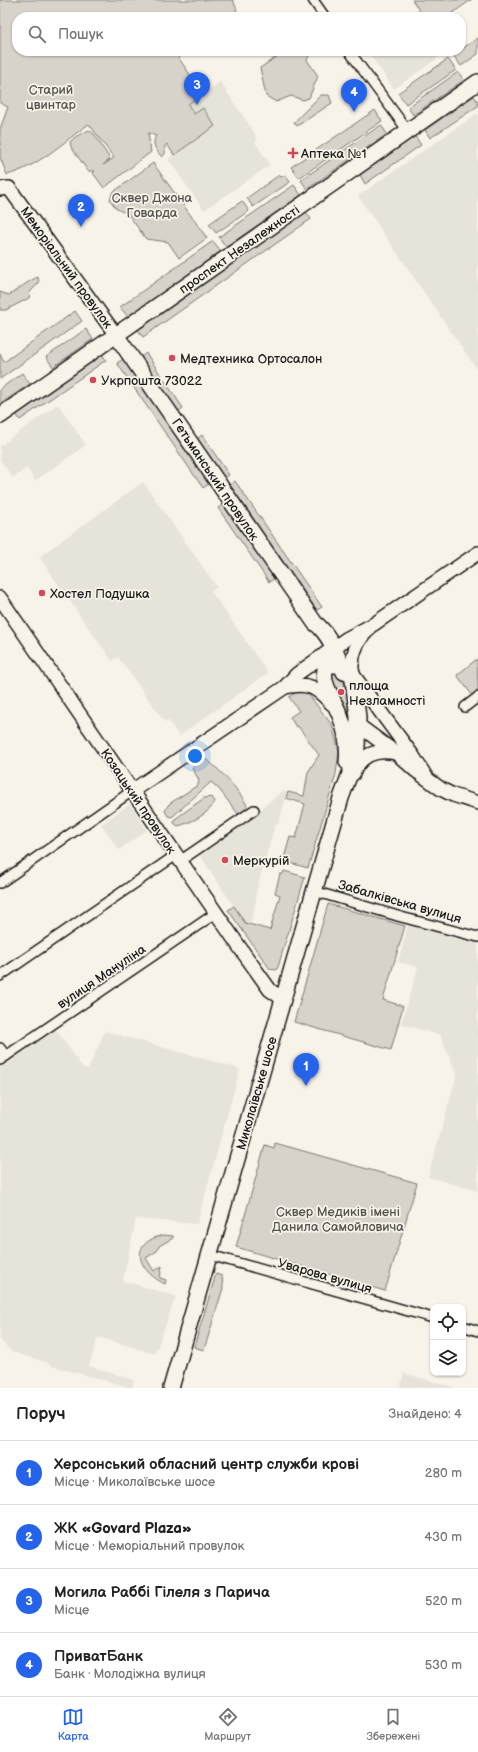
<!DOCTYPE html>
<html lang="uk">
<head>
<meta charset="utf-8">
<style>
  :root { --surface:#fff; --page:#f2f2f2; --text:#222; --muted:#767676; --line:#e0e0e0; --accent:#2563eb }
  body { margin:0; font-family:"Balsamiq Sans",sans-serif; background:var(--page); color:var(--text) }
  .controls { position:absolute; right:12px; bottom:12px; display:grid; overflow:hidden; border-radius:8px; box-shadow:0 1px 3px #0004 }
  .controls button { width:36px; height:36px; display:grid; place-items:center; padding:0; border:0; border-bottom:1px solid var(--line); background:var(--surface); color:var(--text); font:20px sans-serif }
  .you { position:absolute; left:195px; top:756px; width:14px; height:14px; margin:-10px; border:3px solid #fff; border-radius:50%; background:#1a73e8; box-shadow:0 0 0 6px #1a73e833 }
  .badge { display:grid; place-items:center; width:26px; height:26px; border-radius:50%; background:var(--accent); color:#fff; font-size:13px; font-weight:700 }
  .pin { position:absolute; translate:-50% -33px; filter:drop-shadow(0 1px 2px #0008) }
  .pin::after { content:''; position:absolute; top:21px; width:14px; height:12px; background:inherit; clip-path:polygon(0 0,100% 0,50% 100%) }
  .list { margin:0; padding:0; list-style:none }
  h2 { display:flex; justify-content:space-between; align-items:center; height:52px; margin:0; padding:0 16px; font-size:17px }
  h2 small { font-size:13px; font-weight:400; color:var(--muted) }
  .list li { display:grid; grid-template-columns:26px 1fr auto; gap:12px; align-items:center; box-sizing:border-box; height:64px; padding:0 16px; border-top:1px solid var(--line) }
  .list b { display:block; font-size:15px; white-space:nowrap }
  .list p { margin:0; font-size:13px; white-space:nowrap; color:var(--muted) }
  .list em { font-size:13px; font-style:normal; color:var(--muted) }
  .icon { flex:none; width:22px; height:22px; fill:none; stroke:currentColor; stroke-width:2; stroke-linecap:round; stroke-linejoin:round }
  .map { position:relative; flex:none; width:478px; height:1388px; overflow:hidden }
  .search { position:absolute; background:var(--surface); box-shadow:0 1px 3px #0004; left:12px; right:12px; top:12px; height:44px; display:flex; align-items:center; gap:10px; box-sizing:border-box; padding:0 14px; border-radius:16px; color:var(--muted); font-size:15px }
  .sheet { height:308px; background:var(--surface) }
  nav { display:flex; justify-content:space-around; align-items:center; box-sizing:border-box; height:56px; border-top:1px solid var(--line); background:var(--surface); font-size:11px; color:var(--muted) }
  nav a { display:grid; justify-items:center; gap:2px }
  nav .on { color:var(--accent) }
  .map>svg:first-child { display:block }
</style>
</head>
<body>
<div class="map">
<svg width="478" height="1388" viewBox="0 0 478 1388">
  <rect width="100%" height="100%" fill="#f7f3e8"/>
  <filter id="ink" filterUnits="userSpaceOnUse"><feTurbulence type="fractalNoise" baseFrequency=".025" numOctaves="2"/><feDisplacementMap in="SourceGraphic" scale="8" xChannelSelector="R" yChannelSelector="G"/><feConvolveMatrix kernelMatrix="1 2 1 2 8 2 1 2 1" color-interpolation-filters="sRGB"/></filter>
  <g filter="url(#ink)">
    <g fill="#e6e3d9">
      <path d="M367,51h66l5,7 -44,31z"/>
      <path d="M220,82l32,47 6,11 -3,2 15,23 -66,45 -36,-51 47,-33 -12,-18 -9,6 -6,-10z"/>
      <path d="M478,113v258l-120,-175z"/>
      <path d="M58,404l28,41 -51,36 -8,-13 -14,10 -13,-19v-13z"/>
      <path d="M143,482l74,105 -6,4 57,82 -89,63 -11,-16 -3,2 -47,-65 -6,4 -73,-104z"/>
      <path d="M283,791l5,1 -10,33h-3l-20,71 2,1 -7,27 -5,-1 -46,-69 30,-20z"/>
      <path d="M130,804l17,26 -28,20 -18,-26z"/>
      <path d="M409,923l69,19v249l-50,-14 29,-103 -17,-39 -39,-11 17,-57 -20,-5z"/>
      <path d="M55,1028l28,40 5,1 17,-38 135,38 -43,155 -61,-5 -13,62 53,15 -21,58 -57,-17 -9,29 45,14 -2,8 -80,-22 -6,-4 -34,-10 -12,-12v-274z"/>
      <path d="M404,1373l51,15h-55z"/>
    </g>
    <g fill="#d7d3cb" stroke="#7a7874">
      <path d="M0,0h233l4,10 -8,7h-212v34h169l-8,6 25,37 -15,10 6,10 9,-6 12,18 -41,29 -7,-11 -2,2v8l-3,3c-6,-6 -11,-14 -6,-21l-8,-3 3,19 -47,36 -11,-15 2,-2h-7l-17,-24 -1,-5 5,-5 14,-7 5,4 16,25 -7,6 11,-7 -25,-34c-26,18 -51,43 -82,51l-7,-18v-28l8,-22 -8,-4z"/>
      <path d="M412,0h59l-24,17h-23z"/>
      <path d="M478,38v16l-17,12 -8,-11z"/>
      <path d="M285,51h26l-4,9 11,16 -9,22 -6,2 -12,-4 -15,6 -10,-6 -6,-28z"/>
      <path d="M448,59l8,11 -50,34 -8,-11z"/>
      <path d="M458,72l6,8 -51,35 -5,-8z"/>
      <path d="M321,95h8l3,8 -35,23 -3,-4z"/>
      <path d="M474,96l4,6v4l-48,32 -5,-8z"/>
      <path d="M375,110l7,11 -83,57 -8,-11z"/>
      <path d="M381,125l6,9 -80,55 -6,-9z"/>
      <path d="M415,136l6,9 -56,39 -5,-9z"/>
      <path d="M153,163l54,75 -28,20 -11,-16 -22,-3 -21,-29 -2,2 -6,-3 -7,-9 2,-7z"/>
      <path d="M279,175l2,2 4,-2 5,7 -37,25 -6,-9z"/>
      <path d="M294,185l7,10 -75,52 -7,-10z"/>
      <path d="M242,201l7,10 -33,22 -7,-9z"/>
      <path d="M306,212l5,7 -168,118 -5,-7z"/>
      <path d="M213,241l8,10 -93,66 -8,-10z"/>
      <path d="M38,277l1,6 -9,9 -1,6 -23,12h-6v-18l9,3c10,-6 19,-14 29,-18z"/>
      <path d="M75,311l7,10 -82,58v-25l4,8z"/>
      <path d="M86,329l7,10 -40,28 -7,-10z"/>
      <path d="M146,353l37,55 -5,4 -37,-55z"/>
      <path d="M102,354l4,6 -86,60 -4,-6z"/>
      <path d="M123,359l86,125 -6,4 -86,-125z"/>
      <path d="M22,373l8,11 -30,20v-15z"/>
      <path d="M202,435l27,40 -5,4 -27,-40z"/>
      <path d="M235,481l87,126 -5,3 -87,-125z"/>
      <path d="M224,504l51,74 -6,4 -51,-74z"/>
      <path d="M477,659l1,31 -6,5 -15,-20z"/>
      <path d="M331,668l9,2 12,38 -2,6 -5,-2 -14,-35z"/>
      <path d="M300,690l6,1 26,34 7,26 -3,23 -28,94 -21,-6 1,-3 -4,-1 6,-21 6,1 9,-34 -19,-6 2,-6 16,4 4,-24 11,-17 -21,-29 -2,1 -6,-10 9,-6 -10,-14z"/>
      <path d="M204,758c12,7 42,39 44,51l-4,5h-6l-19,-25 -8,-7 -39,35 -4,-1 -3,-5 4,-7 29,-19 1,-5 -7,-12 5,-7z"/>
      <path d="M211,797l4,4c-5,13 -25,22 -37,25l-4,-3 1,-4 29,-21z"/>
      <path d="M284,871l21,6 -27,90 -2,3 -6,-1 -42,-59 6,-4 11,17 25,7 10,-35 -5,-2 5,-19h3z"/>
      <path d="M328,904l77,22 -22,74 20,6 -12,44 -97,-28z"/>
      <path d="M275,1143l142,40 -32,108 -149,-44 29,-102 9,3z"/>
      <path d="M164,1235l9,1v2l-14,8 -2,5 -11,7 8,13 8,-5 -2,12 6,2 -1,4c-27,-13 -38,-41 -1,-49z"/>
      <path d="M216,1274l6,2 1,12 -19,62 -10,-3z"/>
    </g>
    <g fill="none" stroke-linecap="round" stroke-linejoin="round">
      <g stroke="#1c1c1c" stroke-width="12">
        <g id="street">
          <path d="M313,0l12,17"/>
          <path d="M349,51l59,80"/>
          <path d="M465,707l13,-10"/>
          <path d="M180,861l74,-51"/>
          <path d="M0,883l132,-92"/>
          <path d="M314,891l87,26 77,20"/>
          <path d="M0,976l176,-121"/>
          <path d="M0,1048l6,8"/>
          <path d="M0,1060l216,-147"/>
          <path d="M210,1255l223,63"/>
          <path d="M463,1326l15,5"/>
        </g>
      </g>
      <g stroke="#1c1c1c" stroke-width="16">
        <g id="secondary">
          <path d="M0,189l9,-1 107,147"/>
          <path d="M0,598l245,357 25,35 13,9"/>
          <path d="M351,672l62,84 13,21"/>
          <path d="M352,673c-1,-18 4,-31 16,-43"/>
          <path d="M285,687c24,-5 31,0 47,17"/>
          <path d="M358,725l38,28 19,17 26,19 12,6 25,8"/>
          <path d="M353,774c7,-20 24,-25 43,-21"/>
          <path d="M132,791l153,-104 12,-13 49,-35 28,-15 104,-71"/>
        </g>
      </g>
      <g stroke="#1c1c1c" stroke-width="18">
        <g id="primary">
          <path d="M116,335l199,288c14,10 23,33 29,49"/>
          <path d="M0,416l478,-334"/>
          <path d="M325,657c2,8 -2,15 0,24 3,11 9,21 14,32 6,15 10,32 8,49"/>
          <path d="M171,1388l170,-590 12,-33 4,-18 1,-30 -6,-44 -13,-8h-13"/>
        </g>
      </g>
      <use href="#street" stroke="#f7f3e8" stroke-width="9"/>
      <use href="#secondary" stroke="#f7f3e8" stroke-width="13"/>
      <use href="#primary" stroke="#f7f3e8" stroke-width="15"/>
    </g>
  </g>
  <g fill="#d1495b" stroke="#f7f3e8" stroke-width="1.5">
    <path d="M291 147h4v4h4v4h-4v4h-4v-4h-4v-4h4z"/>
    <circle cx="172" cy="358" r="4"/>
    <circle cx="93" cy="380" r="4"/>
    <circle cx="42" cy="593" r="4"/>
    <circle cx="341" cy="692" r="4"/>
    <circle cx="225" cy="860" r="4"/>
  </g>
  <g text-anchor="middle" stroke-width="3.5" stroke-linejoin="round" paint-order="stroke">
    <g font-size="13" fill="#545351" stroke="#f7f3e8">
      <text x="51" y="94">Старий<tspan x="51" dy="15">цвинтар</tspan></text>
      <text x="152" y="202">Сквер Джона<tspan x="152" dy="15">Говарда</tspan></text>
      <text x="338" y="1216">Сквер Медиків імені<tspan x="338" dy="15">Данила Самойловича</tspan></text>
    </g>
    <g font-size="13" fill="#1c1c1c" stroke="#f7f3e8" text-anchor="start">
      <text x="301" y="158">Аптека №1</text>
      <text x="180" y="363">Медтехника Ортосалон</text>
      <text x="101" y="385">Укрпошта 73022</text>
      <text x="50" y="598">Хостел Подушка</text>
      <text x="349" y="690">площа<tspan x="349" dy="15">Незламності</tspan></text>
      <text x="233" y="865">Меркурій</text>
    </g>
    <g font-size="13" fill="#1c1c1c" stroke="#f7f3e8">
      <text transform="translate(239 249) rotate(-35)" y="5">проспект Незалежності</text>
      <text transform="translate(67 267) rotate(54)" y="5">Меморіальний провулок</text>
      <text transform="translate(216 479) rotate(56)" y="5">Гетьманський провулок</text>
      <text transform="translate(139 801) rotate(56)" y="5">Козацький провулок</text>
      <text transform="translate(400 901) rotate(16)" y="5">Забалківська вулиця</text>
      <text transform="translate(101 976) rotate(-34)" y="5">вулиця Мануліна</text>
      <text transform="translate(256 1093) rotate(-74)" y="5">Миколаївське шосе</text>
      <text transform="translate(325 1275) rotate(16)" y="5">Уварова вулиця</text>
    </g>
  </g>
</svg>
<div class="controls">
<button><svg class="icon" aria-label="locate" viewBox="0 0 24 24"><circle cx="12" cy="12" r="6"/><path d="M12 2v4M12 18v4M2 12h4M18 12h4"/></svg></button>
<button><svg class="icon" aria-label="layers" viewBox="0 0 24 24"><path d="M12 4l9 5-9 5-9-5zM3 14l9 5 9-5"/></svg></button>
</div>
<div class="you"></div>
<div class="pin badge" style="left:306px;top:1086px">1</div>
<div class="pin badge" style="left:81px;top:227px">2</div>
<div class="pin badge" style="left:197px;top:105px">3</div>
<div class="pin badge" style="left:354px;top:112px">4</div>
<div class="search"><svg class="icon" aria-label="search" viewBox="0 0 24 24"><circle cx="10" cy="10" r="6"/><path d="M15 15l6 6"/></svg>Пошук</div>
</div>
<section class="sheet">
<h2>Поруч<small>Знайдено: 4</small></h2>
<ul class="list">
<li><span class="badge">1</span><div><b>Херсонський обласний центр служби крові</b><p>Місце · Миколаївське шосе</p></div><em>280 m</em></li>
<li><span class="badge">2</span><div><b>ЖК «Govard Plaza»</b><p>Місце · Меморіальний провулок</p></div><em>430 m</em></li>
<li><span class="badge">3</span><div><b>Могила Раббі Гілеля з Парича</b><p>Місце</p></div><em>520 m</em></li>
<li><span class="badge">4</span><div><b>ПриватБанк</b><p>Банк · Молодіжна вулиця</p></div><em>530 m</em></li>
</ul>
</section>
<nav>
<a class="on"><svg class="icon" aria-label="map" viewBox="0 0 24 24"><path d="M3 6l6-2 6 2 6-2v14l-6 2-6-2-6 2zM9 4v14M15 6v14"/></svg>Карта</a>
<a><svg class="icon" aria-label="directions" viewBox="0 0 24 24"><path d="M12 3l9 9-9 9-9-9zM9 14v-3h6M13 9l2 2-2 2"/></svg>Маршрут</a>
<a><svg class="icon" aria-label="saved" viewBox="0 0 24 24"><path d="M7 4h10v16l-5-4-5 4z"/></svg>Збережені</a>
</nav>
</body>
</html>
